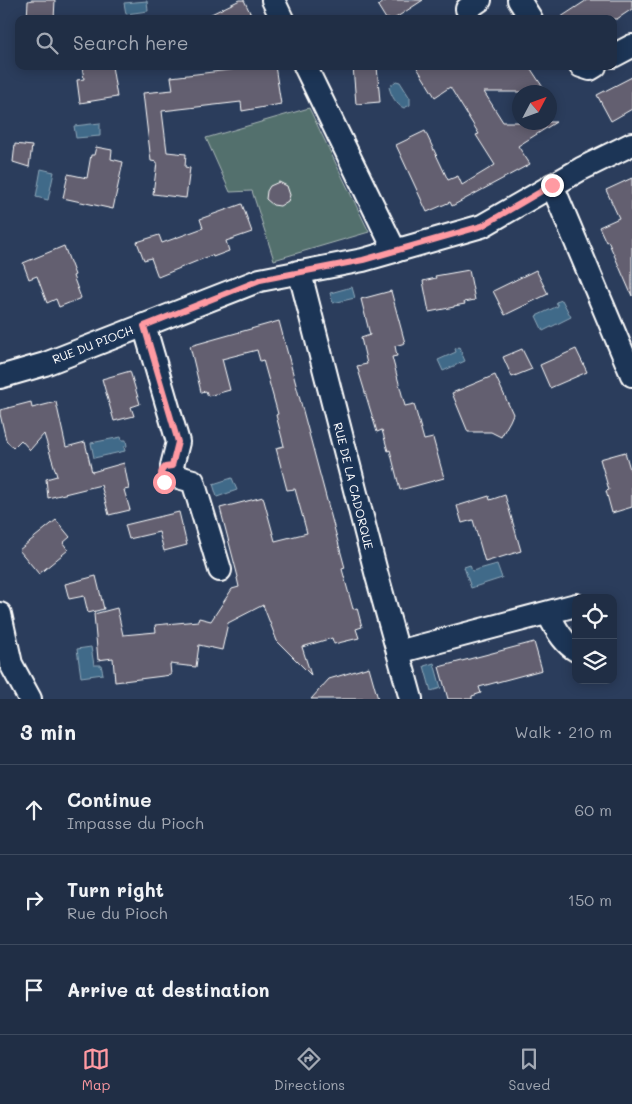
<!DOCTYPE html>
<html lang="en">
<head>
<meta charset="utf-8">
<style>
  :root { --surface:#202e45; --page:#28364c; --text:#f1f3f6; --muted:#a2a8b3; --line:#3d4a5e; --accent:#ff9aa2 }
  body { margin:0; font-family:Mali,sans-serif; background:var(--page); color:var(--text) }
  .controls { position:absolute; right:15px; bottom:15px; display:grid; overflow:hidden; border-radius:10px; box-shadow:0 2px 12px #0003 }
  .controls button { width:45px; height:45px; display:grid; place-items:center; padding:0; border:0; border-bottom:1px solid var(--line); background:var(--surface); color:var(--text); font:25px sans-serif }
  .compass { position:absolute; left:512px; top:85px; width:45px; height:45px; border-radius:50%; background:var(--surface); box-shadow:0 2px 12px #0003; rotate:49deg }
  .stop { position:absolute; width:15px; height:15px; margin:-11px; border:4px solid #ff9aa2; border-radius:50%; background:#fff }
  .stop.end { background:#ff9aa2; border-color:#fff; box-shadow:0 1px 5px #0008 }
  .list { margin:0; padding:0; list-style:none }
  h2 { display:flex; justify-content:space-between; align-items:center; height:65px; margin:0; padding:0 20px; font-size:21px }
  h2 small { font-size:16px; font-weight:400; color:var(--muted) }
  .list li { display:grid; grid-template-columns:32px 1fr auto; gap:15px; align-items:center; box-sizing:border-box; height:90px; padding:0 20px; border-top:1px solid var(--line) }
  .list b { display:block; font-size:19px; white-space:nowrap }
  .list p { margin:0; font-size:16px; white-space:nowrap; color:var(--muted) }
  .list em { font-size:16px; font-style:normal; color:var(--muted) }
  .icon { flex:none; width:28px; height:28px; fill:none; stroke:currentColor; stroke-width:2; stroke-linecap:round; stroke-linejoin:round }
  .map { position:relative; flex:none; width:632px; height:699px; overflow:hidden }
  .search { position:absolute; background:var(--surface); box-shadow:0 2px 12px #0003; left:15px; right:15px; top:15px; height:55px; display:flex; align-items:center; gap:12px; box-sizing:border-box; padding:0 18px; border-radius:10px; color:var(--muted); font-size:19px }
  .sheet { height:335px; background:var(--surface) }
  nav { display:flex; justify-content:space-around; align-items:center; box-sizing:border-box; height:70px; border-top:1px solid var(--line); background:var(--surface); font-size:14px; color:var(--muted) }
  nav a { display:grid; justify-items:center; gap:2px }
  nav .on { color:var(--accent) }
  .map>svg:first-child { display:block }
</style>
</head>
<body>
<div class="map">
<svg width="632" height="699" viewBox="0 0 632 699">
  <rect width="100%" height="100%" fill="#2b3d5c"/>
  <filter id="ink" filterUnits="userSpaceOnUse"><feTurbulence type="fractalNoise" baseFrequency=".02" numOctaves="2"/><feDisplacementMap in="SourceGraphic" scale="10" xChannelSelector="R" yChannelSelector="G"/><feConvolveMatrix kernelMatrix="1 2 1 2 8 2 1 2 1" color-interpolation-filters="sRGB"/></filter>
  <g filter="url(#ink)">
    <path fill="#536f6d" stroke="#a9b7b6" d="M309,108l60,124 -95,28 -22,-69 -22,1 -24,-54z"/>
    <g fill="#416b89" stroke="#8da6b8">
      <path d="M147,1l1,10 -22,3 -2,-11z"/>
      <path d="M396,81l4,1 10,16v7l-6,3c-8,-3 -13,-13 -15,-21z"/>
      <path d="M100,123v13l-24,2 -2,-12z"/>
      <path d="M41,169l13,3 -6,28 -12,-3z"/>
      <path d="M352,287l3,11 -22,5 -3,-10z"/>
      <path d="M562,300l9,17 -28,14 -7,-15 22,-10 -2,-4z"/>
      <path d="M459,347l6,14 -22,10 -5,-11 18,-8 -1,-3z"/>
      <path d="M121,437l1,3h4l1,6 -3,1 1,4 -31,7 -3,-15z"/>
      <path d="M232,478l5,12 -20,7 -4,-13z"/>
      <path d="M497,564l5,14 -31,10 -7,-21 6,-2 2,6z"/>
      <path d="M91,647l3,18h7l2,9 -22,3 -4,-28z"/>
      <path d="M434,663l7,25 -10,3 -7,-25z"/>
    </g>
    <g fill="#635f70" stroke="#fff">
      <path d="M32,0h23l-1,19h-27l1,-18z"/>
      <path d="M240,0h4l9,19h-52z"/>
      <path d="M387,0h36l-29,19h-8l-8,-13z"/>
      <path d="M587,0h45v9l-15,10h-59z"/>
      <path d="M82,66h30l5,31 -37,6 -3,-23 7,-1z"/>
      <path d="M246,66h29l6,38 -39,7 -1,-9 -79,9 5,41 19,2 -1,13 5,1 -4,30 -33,-4 4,-32 -6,-1 -8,-68 30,-3 -2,-13 75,-9z"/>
      <path d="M353,66h24l3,36 -24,2z"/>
      <path d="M416,66h113l17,26h-62l19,30h53l-38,24 12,18 -78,42 -2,-4 -23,10 -31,-67 29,-14 23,49 10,-4 4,9 33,-20 -19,-30 3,-1 -29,-47 -15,10z"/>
      <path d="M632,77v32l-21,12 -14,-26z"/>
      <path d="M15,144l17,2 -3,21 -16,-5z"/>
      <path d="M96,147l16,3 -1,9 12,3 -10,47 -50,-11 5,-24 19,4 4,-23h3z"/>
      <path d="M632,178v118l-24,-55 -2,1 -7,-15 20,-9 -13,-28z"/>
      <path d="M279,182l8,4 3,9 -2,6 -8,5 -7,-1 -7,-6 1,-8 3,-5z"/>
      <path d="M242,204l10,28 -26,9 3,10 -16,6 -1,-2 -54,22 -7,-19 -7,2 -7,-18 22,-7 3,8 41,-15 -3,-9z"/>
      <path d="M64,246l11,29 -2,1 8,22 -22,9 -3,-8 -9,4 -10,-27 -8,3 -6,-16z"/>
      <path d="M469,270l6,30 -11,2 1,2 -11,2v1l-25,5 -6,-31 13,-3 -1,-2z"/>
      <path d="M536,270l12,24 -43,21 -12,-24z"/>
      <path d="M391,291l14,52 -10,3 2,10 -5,1 13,49 9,-2 10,36 9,-2 11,40 -44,12 -10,-40 -2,1 -6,-21 -5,2 -20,-66 10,-2 -6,-26 9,-3 -9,-36z"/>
      <path d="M279,321l66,247 -3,1 11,40 4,-1 5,19 -6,2 3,9 -25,6 -2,-6 -30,9 9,28 -34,-34 -14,-36 -35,18 -6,27 -23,-5 -3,22 -26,-3 1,11 -56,7 -2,-24 -15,2 -4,-46 23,-6 6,27 33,-3 -1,-7 43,-4 1,-3 12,3 21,-32 7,-2 -2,-9 1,-1 -18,-69 43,-11 12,44 32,-8 -12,-44 -8,1 -11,-42 8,-2 -8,-31 2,-1 -15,-54 -3,1 -3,-11 -35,9 8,31 -22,6 -2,-5 -5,1 -11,-46z"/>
      <path d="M522,349l10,20 -20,8 -9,-20z"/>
      <path d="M576,349l11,23 -37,16 -10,-23z"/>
      <path d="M130,371l10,33 -9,3 3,9 -20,5 -12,-42z"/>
      <path d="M495,375l18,39 -3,7 -9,16 -10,-5h-23l-16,-39z"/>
      <path d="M31,402l1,6 24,-6 10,45 19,-5 7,30 32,-9 5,26 -5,1 6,20 -21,5 -8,-30 -53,13 -2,-19 11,-3 -13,-42 -14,16 -9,-10 -8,8 -7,-8 -6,-26v-4z"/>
      <path d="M625,452l7,24v31l-20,6 -6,-22 3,-1 -9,-31z"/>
      <path d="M505,495l16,56 -36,11 -12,-42 -11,3 -5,-17 32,-10 1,4z"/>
      <path d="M179,512l8,33 -23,6 -5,-19 -30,7 -4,-14z"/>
      <path d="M56,520l14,17 -7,6 5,7 -29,24 -20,-24z"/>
      <path d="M96,576l8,33 -16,4 -4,-17 -15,3 -4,-15z"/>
      <path d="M534,642l8,28 -63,17 2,6 -9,3v3h-24l-9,-32z"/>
      <path d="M369,667l9,32h-67l18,-20z"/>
    </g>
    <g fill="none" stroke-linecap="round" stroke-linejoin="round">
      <g stroke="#fff" stroke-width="26">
        <g id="street">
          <path d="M273,0l9,19"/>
          <path d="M519,0l12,19"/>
          <path d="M467,9l13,-9"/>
          <path d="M613,56l19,-10"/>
          <path d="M305,66l90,185"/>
          <path d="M581,66l9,3 5,-3"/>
          <path d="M552,185l80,190"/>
          <path d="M298,272l5,13 74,291 34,123"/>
          <path d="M144,325l34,117 -6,24"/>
          <path d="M0,377l45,-13 215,-84 103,-20 119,-34 99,-57 51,-25"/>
          <path d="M178,477l15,4 27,89"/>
          <path d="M548,613c6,13 15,30 28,37"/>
          <path d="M0,614l11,50 19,35"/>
          <path d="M398,652l178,-47"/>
        </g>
      </g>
      <use href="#street" stroke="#1d3557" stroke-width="22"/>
    </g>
  </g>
  <g fill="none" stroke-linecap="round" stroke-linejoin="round" filter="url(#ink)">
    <path stroke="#ff9aa2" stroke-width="6" d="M164,482c-4,-6 -4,-11 1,-15l7,-1 6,-24 -34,-116 116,-46 103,-20 119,-34 70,-41"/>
  </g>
  <g text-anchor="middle" stroke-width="5" stroke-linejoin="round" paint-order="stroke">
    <g font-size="12" fill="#fff" stroke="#1d3557">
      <text transform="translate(93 345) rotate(-21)" y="4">RUE DU PIOCH</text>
      <text transform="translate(353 486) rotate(76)" y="4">RUE DE LA CADORQUE</text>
    </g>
  </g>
</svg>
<div class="controls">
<button><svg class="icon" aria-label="locate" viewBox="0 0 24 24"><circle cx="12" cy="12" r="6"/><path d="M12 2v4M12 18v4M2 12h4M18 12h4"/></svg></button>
<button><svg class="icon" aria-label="layers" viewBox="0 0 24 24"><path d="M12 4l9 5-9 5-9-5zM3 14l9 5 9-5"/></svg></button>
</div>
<svg class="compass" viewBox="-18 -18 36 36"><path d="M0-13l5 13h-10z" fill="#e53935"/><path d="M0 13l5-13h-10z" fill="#a2a8b3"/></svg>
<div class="stop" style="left:164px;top:482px"></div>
<div class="stop end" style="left:552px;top:185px"></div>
<div class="search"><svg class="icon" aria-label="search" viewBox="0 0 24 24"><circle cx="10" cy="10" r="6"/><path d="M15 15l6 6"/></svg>Search here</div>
</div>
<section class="sheet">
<h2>3 min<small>Walk · 210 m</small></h2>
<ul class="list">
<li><svg class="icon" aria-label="ahead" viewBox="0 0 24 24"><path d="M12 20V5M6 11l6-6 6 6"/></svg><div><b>Continue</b><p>Impasse du Pioch</p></div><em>60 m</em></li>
<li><svg class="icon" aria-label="right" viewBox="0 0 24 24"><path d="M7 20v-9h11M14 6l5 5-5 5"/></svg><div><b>Turn right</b><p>Rue du Pioch</p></div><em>150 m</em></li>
<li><svg class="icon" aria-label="arrive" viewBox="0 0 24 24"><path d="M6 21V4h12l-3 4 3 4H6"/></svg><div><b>Arrive at destination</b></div></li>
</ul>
</section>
<nav>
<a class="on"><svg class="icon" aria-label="map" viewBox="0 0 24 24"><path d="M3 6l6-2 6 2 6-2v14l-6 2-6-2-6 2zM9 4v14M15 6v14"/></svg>Map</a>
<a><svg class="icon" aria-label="directions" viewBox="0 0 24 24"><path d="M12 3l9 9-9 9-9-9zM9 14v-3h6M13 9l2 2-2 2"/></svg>Directions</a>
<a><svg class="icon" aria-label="saved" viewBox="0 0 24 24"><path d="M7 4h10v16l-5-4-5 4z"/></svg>Saved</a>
</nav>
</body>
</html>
